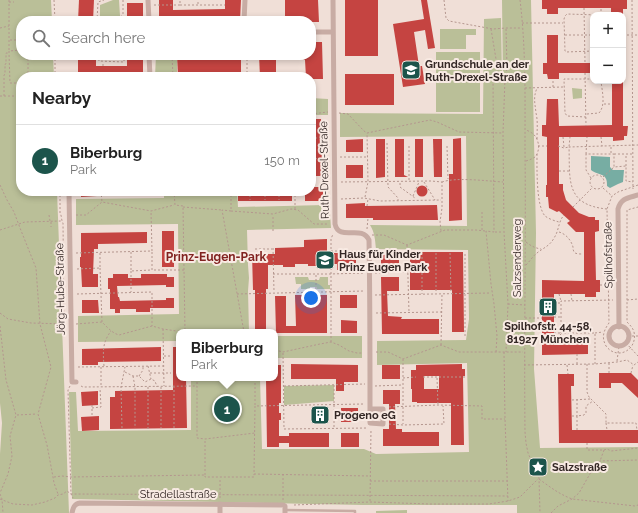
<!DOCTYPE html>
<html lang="en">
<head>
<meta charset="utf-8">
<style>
  :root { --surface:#fff; --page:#f2f2f2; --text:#222; --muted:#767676; --line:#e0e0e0; --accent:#1c544b }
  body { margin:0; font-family:Raleway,sans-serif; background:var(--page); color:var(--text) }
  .controls { position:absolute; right:12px; top:12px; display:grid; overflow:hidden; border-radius:8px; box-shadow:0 2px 6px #0003 }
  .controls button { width:36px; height:36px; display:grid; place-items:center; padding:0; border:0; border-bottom:1px solid var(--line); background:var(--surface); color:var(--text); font:20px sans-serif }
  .you { position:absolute; left:311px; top:298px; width:14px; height:14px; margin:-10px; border:3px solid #fff; border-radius:50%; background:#1a73e8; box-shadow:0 0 0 6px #1a73e833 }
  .badge { display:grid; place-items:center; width:26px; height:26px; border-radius:50%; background:var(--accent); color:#fff; font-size:13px; font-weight:700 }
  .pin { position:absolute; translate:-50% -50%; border:2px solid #fff; box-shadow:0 1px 4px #0006 }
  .popup { position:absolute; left:176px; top:329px; width:102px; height:52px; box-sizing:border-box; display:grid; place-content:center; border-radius:8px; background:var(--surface); filter:drop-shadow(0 1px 3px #0005); font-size:13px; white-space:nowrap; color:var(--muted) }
  .popup b { font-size:15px; color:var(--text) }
  .popup::after { content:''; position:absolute; left:50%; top:100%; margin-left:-8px; border:8px solid transparent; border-top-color:var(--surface) }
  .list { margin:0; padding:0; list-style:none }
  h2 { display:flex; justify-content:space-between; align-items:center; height:52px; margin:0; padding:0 16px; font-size:17px }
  h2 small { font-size:13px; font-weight:400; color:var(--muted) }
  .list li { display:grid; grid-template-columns:26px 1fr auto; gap:12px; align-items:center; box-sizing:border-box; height:72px; padding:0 16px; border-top:1px solid var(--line) }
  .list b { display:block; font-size:15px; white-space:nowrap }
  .list p { margin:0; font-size:13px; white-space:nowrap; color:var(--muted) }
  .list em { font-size:13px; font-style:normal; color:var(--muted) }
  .icon { flex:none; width:22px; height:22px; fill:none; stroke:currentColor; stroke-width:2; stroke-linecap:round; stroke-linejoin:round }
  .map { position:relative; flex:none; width:638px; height:513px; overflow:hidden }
  .search { position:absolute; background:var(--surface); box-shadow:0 2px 6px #0003; left:16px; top:16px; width:300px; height:44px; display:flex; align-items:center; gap:10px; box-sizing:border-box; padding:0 14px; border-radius:16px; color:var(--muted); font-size:15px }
  .panel { position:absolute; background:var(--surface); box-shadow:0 2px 6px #0003; left:16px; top:72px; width:300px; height:124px; border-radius:16px }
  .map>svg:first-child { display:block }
</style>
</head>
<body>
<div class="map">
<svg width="638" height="513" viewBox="0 0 638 513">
  <rect width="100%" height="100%" fill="#f0dfd7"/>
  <g fill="#babf98">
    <path d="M0,0h51l1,21h-31v34h32l1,22h-33v114h36l12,322h-69v-59l2,-31 -2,-20z"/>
    <path d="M113,0h6l1,16 -20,5v-16z"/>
    <path d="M502,0h29l5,233 -2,136 6,79 98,-1v66h-121v-8h-155l-290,-6 -3,-107h7l2,39 113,-1v-52h69l2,71h102l12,5 93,-2 -2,-89 -90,2v-24l89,-1 3,-21 -1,-69 -92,-1c-1,-9 -1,-16 -6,-24l97,1 -1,-90 -126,1v-24l143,1 1,-95 17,-1 1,64h1z"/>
    <path d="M440,29h36v6h-10v14h-26z"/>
    <rect x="436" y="52" width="44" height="60"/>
    <path d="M156,55h20l1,2v15l2,5h-24z"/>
    <path d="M572,88l10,1v9l-9,1z"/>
    <path d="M311,98l17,1v16h-17z"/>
    <path d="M164,191h73l1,16 86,-2 1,9h5l1,14 -84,2 1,35 1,13 -1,13 1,41h-70v9l-101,1v-26l101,-2 -1,-90 -102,1v-26l88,-1z"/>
    <path d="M295,277h13l1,3h10l1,-3h8v8h2v4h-13v-2h-7v2h-9v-5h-5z"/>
    <rect x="275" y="336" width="87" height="22"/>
    <path d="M334,385v16l-50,4v-19z"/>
    <path d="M407,510v3h-31v-2z"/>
  </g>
  <path fill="#77ada3" d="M591,156l19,1v10l3,3h11l-1,12 -5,2 -8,4 -3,-2c1,-14 -9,-10 -16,-16z"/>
  <g fill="#c54441" fill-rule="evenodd">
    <path d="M79,0h15l-1,21h-15z"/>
    <path d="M159,0h14v10l52,-1v-9h16l-1,21h-81z"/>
    <path d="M285,0h33l1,22h-8v-1h-26z"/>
    <rect x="345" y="0" width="33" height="56"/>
    <path d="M421,0h6l8,48 -7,1 -3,-19 -11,2 5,34h3l3,18 -22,3 -10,-63 31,-5z"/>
    <path d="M542,0h85v9h-4v6h-12v-7h-53v6h-11v-5h-5z"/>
    <rect x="127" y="3" width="16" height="18"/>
    <path d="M547,35h11v28h35v10h-34v6h-11l-1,-5h-4v-11h4z"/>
    <path d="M311,42h11l1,37h-12v-2h-5l-1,-17 -11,-5h17z"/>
    <path d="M78,55h18v11h31v-11h16v22h-65z"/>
    <path d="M177,55h64v22h-63z"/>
    <path d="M259,55h17v22h-16z"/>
    <rect x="345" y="74" width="49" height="31"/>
    <path d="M612,81h11v45h5l-1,10h-3v4l-11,1v-4h-54v47h4v6l3,10 13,13 10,4h6v3h4v11l-4,1v7l1,41h4v12h-4v5h-11v-3h-31v49h22v-2h12v13l-46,1v-75l42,1v-49h-8l-9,-9 3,-2 -11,-10 -2,1 -8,-4 -1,-11h-2v-12h1v-48l-5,-1v-11h4l1,-26h11l1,27 53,-1z"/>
    <path d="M311,119h10l1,57h-11v-14h5l-1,-26h-4z"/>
    <path d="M461,138l1,82 -13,1v-47h4v-35z"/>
    <path d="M363,139v13h-17v-12z"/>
    <path d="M376,139h9v38l-9,1z"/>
    <path d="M395,139h9v36l4,2h-13z"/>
    <rect x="415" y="139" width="8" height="38"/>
    <path d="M433,139h9v38h-8z"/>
    <rect x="346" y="165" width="17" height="13"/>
    <circle cx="422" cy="191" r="5.5"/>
    <path d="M311,187h12v14h-18v-10h6z"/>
    <path d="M81,191h16v5l-16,1z"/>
    <path d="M108,191h54v5h-53z"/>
    <path d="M243,191h49v10h-54v-6h5z"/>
    <path d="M365,203v3l72,-1 1,15h-65v-2h-27v-14z"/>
    <rect x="162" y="231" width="12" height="36"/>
    <path d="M147,232v11l-49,1v5h-4l-1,25h5v13h-16l-1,-20h-1v-10h1v-24z"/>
    <path d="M327,239v14h29v17h-19v-6h-16l-1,2h-12v-2h-13v3h-12v-2h-15v24h-2v43h-11v-42h-2l-1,-36h23v-6l29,-1v-7z"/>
    <path d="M381,252h18v13l-18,1z"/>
    <path d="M410,252h53l1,80h-12v-42h-42z"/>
    <path d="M113,274h15v4h13v-4h26v3h7v10h-8v-2l-49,1 1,11h1l1,4 46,-1v-2h8v10h-24v4h-14v-3h-16v4h-5v-4h-5v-20h-2v-11h5z"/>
    <path d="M381,277h18v14h-12l1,25 14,1 -1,2h38v15h-57z"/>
    <path d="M295,295h32v38h-51l-1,-37h11v30h10z"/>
    <rect x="340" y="295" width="17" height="13"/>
    <path d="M82,300h16l1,13h-17z"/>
    <path d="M341,320l16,1v12h-16z"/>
    <path d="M161,347v14l-63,1v3h-16v-16z"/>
    <path d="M173,347h6v31h7l1,50 -77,1v-32h5v-6l58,-1z"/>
    <path d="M291,364l67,1v17h-14v9h-8v-12h-45z"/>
    <path d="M462,364v5h3v7h-2l1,69h-13v-42h-34v-1h-5v-13h-1v-19h5v-5zM424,376h15v13h-15z"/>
    <path d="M275,365h6v38h-2v10h2v7h-2v16h10v-3h40v14h-40v-4h-10v4h-12l-1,-69h9z"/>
    <rect x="382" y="365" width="18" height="14"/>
    <path d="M599,373h32l7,7v18l-16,-15h-11v5h-12z"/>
    <path d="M558,374h16v12h-3l1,44h66v13h-79z"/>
    <path d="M383,390h17v14h-5l1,25h6v3h37v14h-56v-17h6v-25h-6z"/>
    <path d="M98,391v14l-16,1 -1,-14z"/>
    <rect x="311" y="408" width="18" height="14"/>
    <rect x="341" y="408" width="17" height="14"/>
    <path d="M99,416v14l-17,1 -1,-14z"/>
    <rect x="341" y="433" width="18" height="14"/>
  </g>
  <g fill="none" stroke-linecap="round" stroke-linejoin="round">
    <g stroke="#b4968e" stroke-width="1" stroke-dasharray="2 2" stroke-linecap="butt">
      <path d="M9,0v50"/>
      <path d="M54,0l1,21"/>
      <path d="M123,0v21"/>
      <path d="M444,0l2,18 3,3 44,8 13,-1h16"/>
      <path d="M520,0c6,49 5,99 5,148 1,94 -1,189 0,284l1,11 2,10 11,25 1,35"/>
      <path d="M632,0l1,189"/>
      <path d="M9,2h5"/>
      <path d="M198,4v-4"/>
      <path d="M154,5h26v-5"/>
      <path d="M180,5h45"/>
      <path d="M584,8l1,55"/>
      <path d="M601,15v-7"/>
      <path d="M97,21l1,-19 6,-2"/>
      <path d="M105,21l17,-5"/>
      <path d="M522,23h41"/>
      <path d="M0,28l9,-2"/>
      <path d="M491,29l8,48"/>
      <path d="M565,35h28"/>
      <path d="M623,35h15"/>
      <path d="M10,40h11"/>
      <path d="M21,50l-12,1v2l1,30h11"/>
      <path d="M593,51l-27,1 -1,-1 -1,-32 1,-3 2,-2 32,1"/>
      <path d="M28,55v22"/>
      <path d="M55,55v22"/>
      <path d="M98,55l1,6 25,1v-7"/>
      <path d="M172,55l1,22"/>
      <path d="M247,55v22"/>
      <path d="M49,58h5"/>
      <path d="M103,66v-4"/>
      <path d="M585,73l1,53"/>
      <path d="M44,77v-2"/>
      <path d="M505,79l-2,54 1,99 4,72 -2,48"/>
      <path d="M553,87v-8"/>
      <path d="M525,88l38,-1"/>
      <path d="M0,96h21"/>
      <path d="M4,96v-21l1,-1v-10h1v-11h3"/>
      <path d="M21,103v-7"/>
      <path d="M604,104h8"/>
      <path d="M339,113l9,1 16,17 3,2 63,-13 7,2 22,10 43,1"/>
      <path d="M311,114l17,-2"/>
      <path d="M587,114l12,-1c7,-8 3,-22 2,-32"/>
      <path d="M586,117l-19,-1 -2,-3 -1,-34h29"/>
      <path d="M563,137l1,10"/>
      <path d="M601,137l1,9"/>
      <path d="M311,138h17"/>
      <path d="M537,139c0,-9 1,-18 -1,-26 -1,-10 -3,-15 1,-25"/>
      <path d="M387,143l1,44 10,11v2"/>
      <path d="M409,146v35"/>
      <path d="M447,146l1,33"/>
      <path d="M538,146h9"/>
      <path d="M558,146l6,2 5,-1 1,-10"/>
      <path d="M611,147v7"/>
      <path d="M537,154c0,14 -1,52 8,62 4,3 10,5 14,6"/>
      <path d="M586,154l1,-17"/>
      <path d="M614,154h19"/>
      <path d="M340,157h26"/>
      <path d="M311,159l17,-1"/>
      <path d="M526,161c3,-1 6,-2 9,-4 6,-7 4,-19 -3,-24 0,0 -5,-3 -6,-3"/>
      <path d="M626,166v-11"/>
      <path d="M559,171h10"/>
      <circle cx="597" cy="182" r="7"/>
      <path d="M603,177l11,-10"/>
      <path d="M591,178l-5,-8v-16h28v13l12,-1v15l7,1"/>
      <path d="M341,182l90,-1 11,1v26l-2,14 1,9"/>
      <path d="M424,182l11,18"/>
      <path d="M442,182c14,-5 45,-1 61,0"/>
      <path d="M400,183v4l15,11 1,1"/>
      <path d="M0,185l7,15 7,12 6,16 16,40 4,56 11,43 -13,47 9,31 6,32 1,6 4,11"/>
      <path d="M638,185l-20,7 -6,4 -5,13 2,114c-5,7 -8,14 -3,23 11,15 32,4 28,-14 -1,-4 -4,-7 -7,-10v-112l11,-3"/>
      <path d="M603,188l9,8"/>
      <path d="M60,191v22c2,3 1,7 3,10l1,101"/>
      <path d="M101,191l1,11"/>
      <path d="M174,191l1,14 8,1 2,126"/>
      <path d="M231,191v20l42,3 18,-5 7,1 16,14h14"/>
      <path d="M250,191v9"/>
      <path d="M265,191v9"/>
      <path d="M279,191v9"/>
      <path d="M413,196l6,-14"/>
      <path d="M365,197l3,-15 -1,-49"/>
      <path d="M341,199l23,-1 16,3 61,-1"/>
      <path d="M367,206l1,-7"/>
      <path d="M183,207l39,3"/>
      <path d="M573,207l19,-19"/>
      <path d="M295,209v-18"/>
      <path d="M607,209c-42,-4 -37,-29 -38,-62l69,-2"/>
      <path d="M231,211l-9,-1 22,122"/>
      <path d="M482,212v18"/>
      <path d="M49,215l1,6"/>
      <path d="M76,215h10l16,-13 49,9 23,-6"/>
      <path d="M51,222v5"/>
      <path d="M367,229l1,-11"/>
      <path d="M0,230l25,-8 36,-1"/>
      <path d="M273,231v-16"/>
      <path d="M495,232h8"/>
      <path d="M559,232c7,2 12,8 14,15 0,2 0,4 2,6 2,1 5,1 7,1"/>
      <path d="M372,235h12l23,10 38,-15h31l9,1"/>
      <path d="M526,242c5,4 9,6 15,7"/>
      <path d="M407,245l2,67"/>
      <path d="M273,248l1,44"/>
      <path d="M255,249h17"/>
      <path d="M331,251h32"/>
      <path d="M131,252v19l20,-1"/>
      <path d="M152,252v18h32"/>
      <path d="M76,253l76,-2 -1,-40"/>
      <path d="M331,253v-14l2,-5"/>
      <path d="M422,253v41"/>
      <path d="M436,253v40"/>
      <path d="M450,253l1,40"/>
      <path d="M465,254v82"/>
      <path d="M331,264v78"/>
      <path d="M526,265c4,-4 7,-9 11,-12 6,-5 13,-7 17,-15 5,-7 4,-16 10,-23"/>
      <path d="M100,268l2,54"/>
      <path d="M77,269l23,-1v-15"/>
      <path d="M131,271v21"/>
      <path d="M375,273l33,-1"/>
      <path d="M273,274h57l34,-1"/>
      <path d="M316,275v17"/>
      <path d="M600,285h8"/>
      <path d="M77,294l75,-2v34"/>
      <path d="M237,294l127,-3"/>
      <path d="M559,294l2,7"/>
      <path d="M571,294l1,7"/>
      <path d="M375,295l116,-2"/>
      <path d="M627,300l11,-1"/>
      <path d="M554,303h7"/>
      <path d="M508,304l17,1"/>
      <path d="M0,313l8,6 23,4 34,1"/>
      <path d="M376,313l66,-1"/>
      <path d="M554,317h7"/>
      <path d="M525,318h17"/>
      <path d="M76,324l26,-2c5,5 10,11 17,13l33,-9 11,3 20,3"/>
      <path d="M0,326l6,54 10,35 -6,21 2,20 -4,18 -8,19"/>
      <path d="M163,329l1,57"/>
      <path d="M554,333h7l-2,6 -4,4"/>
      <path d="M595,333l8,-1"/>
      <path d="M628,336h10"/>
      <path d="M626,343l12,13"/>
      <path d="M441,345l1,-51"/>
      <path d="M275,350l8,2 37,-8 11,-2 8,3 10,6 8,2h6"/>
      <path d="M376,352h12l15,7 38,-14 18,7h64"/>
      <path d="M496,352l1,-16 -3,-32 -3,-20 -5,-53 8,1 -1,-155 12,1 2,-10 -1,-40"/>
      <path d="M504,352l1,67 3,82"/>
      <path d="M283,353l1,76 84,-1"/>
      <path d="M577,354v10"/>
      <path d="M164,356h8"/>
      <path d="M403,359v65"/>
      <path d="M617,361l2,-15"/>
      <path d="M587,364v28l2,5 17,17v9h30l1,7"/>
      <path d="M595,364v-31h-34v-32l52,-1"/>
      <path d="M524,365l71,-1 22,-2 10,-2 7,5 4,-3"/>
      <path d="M567,365l1,9"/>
      <path d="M104,366c-1,-14 -2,-23 7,-35"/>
      <path d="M148,366l3,13"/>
      <path d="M78,367l85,-1"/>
      <path d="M101,367v19"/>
      <path d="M125,372l8,4h6l6,6 6,-3 4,2 2,6"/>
      <path d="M150,373h21"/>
      <path d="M609,373v-10"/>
      <path d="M631,373l2,-8"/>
      <path d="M133,376l2,11v41"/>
      <path d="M139,376l4,-6v-3"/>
      <path d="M423,377h44"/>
      <path d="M197,378v7"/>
      <path d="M403,378l13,-1"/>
      <path d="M437,378l1,27"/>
      <path d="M334,385v43"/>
      <path d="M70,386l-2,4 3,104 2,4"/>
      <path d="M81,386l2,1 114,-1v52l8,1 50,-6"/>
      <path d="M284,386l81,-2"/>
      <path d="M375,386l27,-1"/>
      <path d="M148,387v42"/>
      <path d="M161,387v41"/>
      <path d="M572,400l18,-1"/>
      <path d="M363,404l-108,2 -1,68 116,2"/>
      <path d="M92,405v11"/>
      <path d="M255,405v-27"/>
      <path d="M389,407l49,-2 44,1v13h23"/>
      <path d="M92,408l9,-1 -1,-19"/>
      <path d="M17,415l20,-1"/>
      <path d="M572,416h5v-16"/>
      <path d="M606,423l1,7"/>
      <path d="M389,424l14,1 41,-1 -1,-18"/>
      <path d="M122,428l-1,-41 4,-20"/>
      <path d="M174,428v-41"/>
      <path d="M577,430v-14l7,-1 2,-2v-7l7,-5"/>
      <path d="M587,443v7h17l-4,11"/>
      <path d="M604,450l3,-1 4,2 27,-3"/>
      <path d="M205,475v-35"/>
      <path d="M54,477l8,-1 9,1 134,-2v2h49v-3"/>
      <path d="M539,479c11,8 20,15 33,20l63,7 3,-1"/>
      <path d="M370,481h137"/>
      <path d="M0,494l2,5 1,14"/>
      <path d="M220,498v-20"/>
      <path d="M0,499l13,5 19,1 13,-3 10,-4 3,-3 5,-1 4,-3 4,3 437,2"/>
      <path d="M283,500v-25"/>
      <path d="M370,501l1,-72"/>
      <path d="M294,505l76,-3 60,2h59l19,-3 12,-4 18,-18"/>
      <path d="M551,513l7,-7 14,-7 7,-6 12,-21 9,-11 38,-1"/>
    </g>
    <path stroke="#c8aca4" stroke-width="2.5" d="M285,510l70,1v2"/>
    <g stroke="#c8aca4" stroke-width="5">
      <path d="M148,0l1,21"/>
      <path d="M333,0l2,224c4,18 27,0 34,16 1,54 1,109 1,164v19l13,1v-15h-13"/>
      <path d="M244,21l1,-21"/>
      <path d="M311,32h21"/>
      <path d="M149,55l1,22"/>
      <path d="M69,191l3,191h4"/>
      <circle cx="619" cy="336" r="10"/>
      <path d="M619,327l-1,-118c3,-11 10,-11 20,-14"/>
      <path d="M220,504v9"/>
      <path d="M72,513c1,-5 2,-9 8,-10l203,2 2,1v7"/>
    </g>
  </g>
  <defs>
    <g id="school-square" transform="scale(1)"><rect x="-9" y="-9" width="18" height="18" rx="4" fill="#1c544b" stroke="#f8eae3"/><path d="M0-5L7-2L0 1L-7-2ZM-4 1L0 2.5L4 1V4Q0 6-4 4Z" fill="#fff"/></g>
    <g id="building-square" transform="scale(1)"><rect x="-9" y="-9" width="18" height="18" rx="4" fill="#1c544b" stroke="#f8eae3"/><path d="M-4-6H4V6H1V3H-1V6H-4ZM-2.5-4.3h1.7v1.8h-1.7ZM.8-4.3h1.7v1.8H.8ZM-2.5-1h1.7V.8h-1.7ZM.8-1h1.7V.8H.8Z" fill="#fff"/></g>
    <g id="sight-square" transform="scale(1)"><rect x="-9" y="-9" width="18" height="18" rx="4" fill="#1c544b" stroke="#f8eae3"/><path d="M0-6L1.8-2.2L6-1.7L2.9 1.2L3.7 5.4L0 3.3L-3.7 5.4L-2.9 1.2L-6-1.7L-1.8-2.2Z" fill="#fff"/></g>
  </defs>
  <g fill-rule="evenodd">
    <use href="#school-square" x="411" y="70"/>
    <use href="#school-square" x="325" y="260"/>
    <use href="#building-square" x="548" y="307"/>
    <use href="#building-square" x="320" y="415"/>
    <use href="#sight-square" x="538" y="467"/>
  </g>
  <g text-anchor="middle" stroke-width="4" stroke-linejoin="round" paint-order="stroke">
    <g font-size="11" font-weight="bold" fill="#332725" stroke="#f8eae3" text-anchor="start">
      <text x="425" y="68">Grundschule an der<tspan x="425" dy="13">Ruth-Drexel-Straße</tspan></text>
      <text x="339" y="258">Haus für Kinder<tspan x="339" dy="13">Prinz Eugen Park</tspan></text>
      <text x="548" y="330" text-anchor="middle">Spilhofstr. 44-58,<tspan x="548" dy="13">81927 München</tspan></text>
      <text x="334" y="419">Progeno eG</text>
      <text x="552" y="471">Salzstraße</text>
    </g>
    <g font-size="11" fill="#332725" stroke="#f8eae3">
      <text transform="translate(324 170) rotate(-91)" y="4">Ruth-Drexel-Straße</text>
      <text transform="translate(608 255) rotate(-91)" y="4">Spilhofstraße</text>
      <text transform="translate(517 258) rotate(-90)" y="4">Salzsenderweg</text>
      <text transform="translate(60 289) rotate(-91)" y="4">Jörg-Hube-Straße</text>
      <text x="178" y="498">Stradellastraße</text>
    </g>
    <g font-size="12" font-weight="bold" fill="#812220" stroke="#f8eae3">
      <text x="216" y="261">Prinz-Eugen-Park</text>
    </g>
  </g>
</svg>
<div class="controls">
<button>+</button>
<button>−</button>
</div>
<div class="you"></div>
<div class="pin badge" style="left:227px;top:409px">1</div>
<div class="popup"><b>Biberburg</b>Park</div>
<div class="search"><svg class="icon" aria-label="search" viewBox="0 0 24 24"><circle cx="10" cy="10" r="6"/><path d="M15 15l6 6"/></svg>Search here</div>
<section class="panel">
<h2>Nearby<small></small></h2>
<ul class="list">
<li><span class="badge">1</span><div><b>Biberburg</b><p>Park</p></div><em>150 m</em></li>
</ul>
</section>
</div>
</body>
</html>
